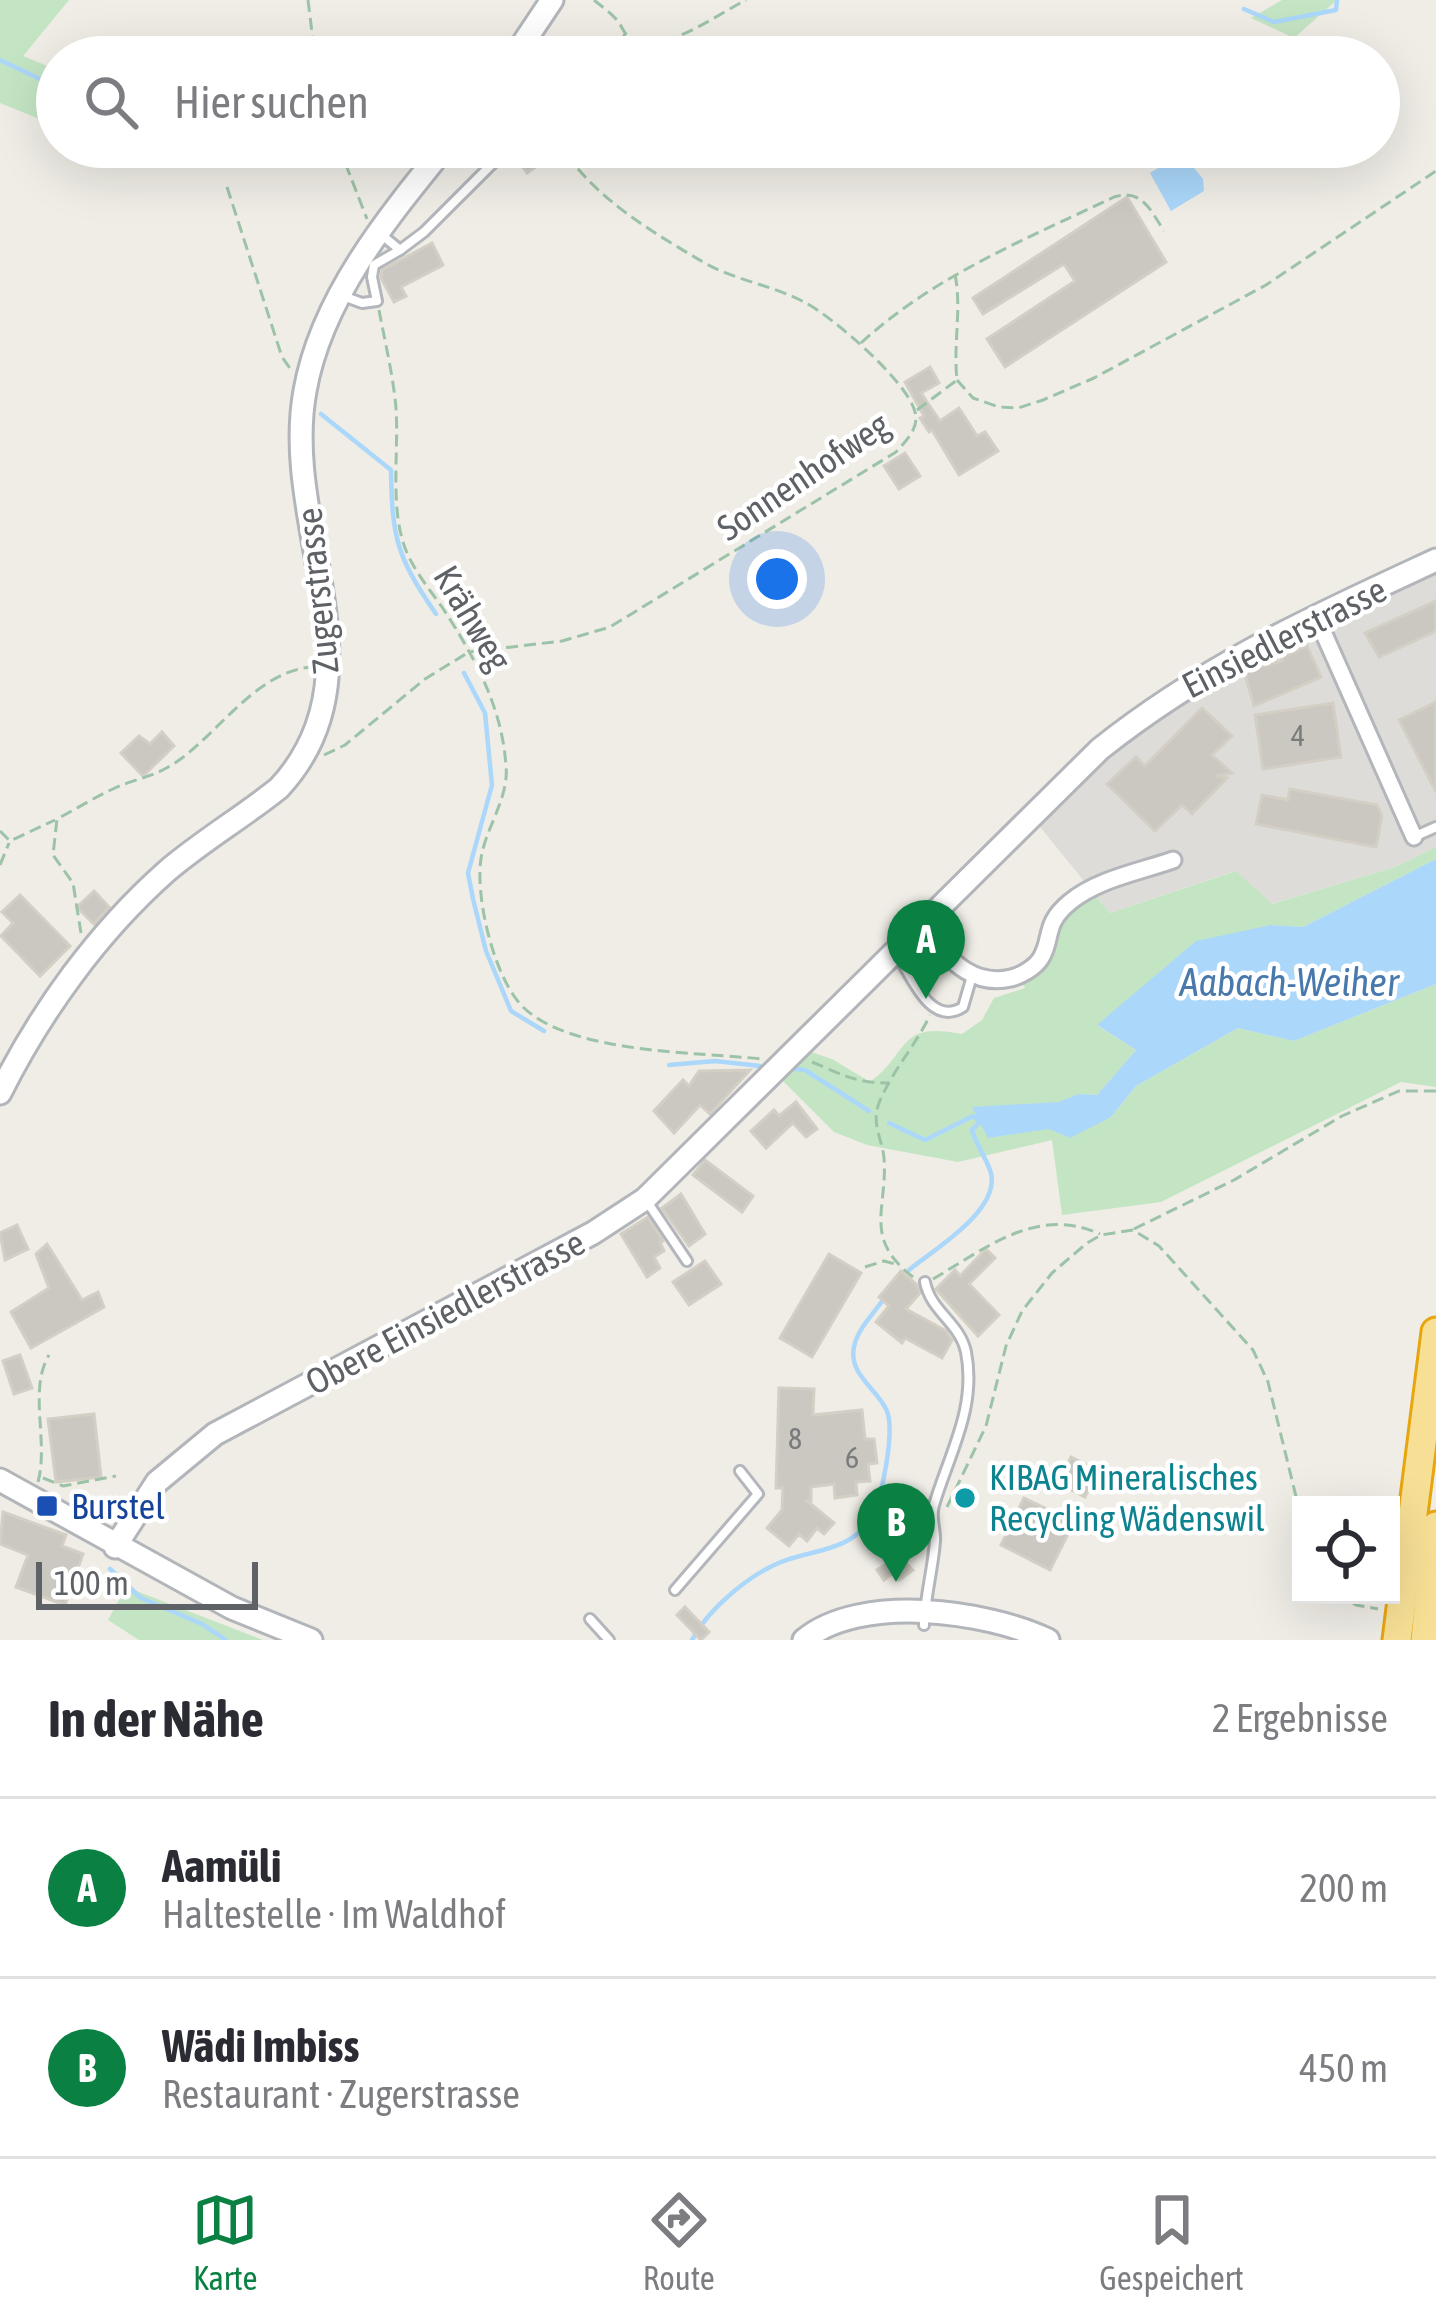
<!DOCTYPE html>
<html lang="de">
<head>
<meta charset="utf-8">
<style>
  :root { --surface:#fff; --page:#f2f2f3; --text:#2b2b33; --muted:#7c7c81; --line:#e1e1e2; --accent:#0b8043 }
  body { margin:0; font-family:"Asap Condensed",sans-serif; background:var(--page); color:var(--text) }
  .controls { position:absolute; right:36px; bottom:36px; display:grid; overflow:hidden; border-radius:0px; box-shadow:0 12px 48px #0002 }
  .controls button { width:108px; height:108px; display:grid; place-items:center; padding:0; border:0; border-bottom:3px solid var(--line); background:var(--surface); color:var(--text); font:60px sans-serif }
  .scale { position:absolute; left:36px; bottom:30px; width:222px; box-sizing:border-box; padding-left:12px; border:6px solid #5e6165; border-top:0; font-size:33px; line-height:42px; white-space:nowrap; color:#5e6165; -webkit-text-stroke:9px #fff; paint-order:stroke }
  .you { position:absolute; left:777px; top:579px; width:42px; height:42px; margin:-30px; border:9px solid #fff; border-radius:50%; background:#1a73e8; box-shadow:0 0 0 18px #1a73e833 }
  .badge { display:grid; place-items:center; width:78px; height:78px; border-radius:50%; background:var(--accent); color:#fff; font-size:39px; font-weight:700 }
  .pin { position:absolute; translate:-50% -99px; filter:drop-shadow(0 3px 6px #0008) }
  .pin::after { content:''; position:absolute; top:63px; width:42px; height:36px; background:inherit; clip-path:polygon(0 0,100% 0,50% 100%) }
  .list { margin:0; padding:0; list-style:none }
  h2 { display:flex; justify-content:space-between; align-items:center; height:156px; margin:0; padding:0 48px; font-size:51px }
  h2 small { font-size:39px; font-weight:400; color:var(--muted) }
  .list li { display:grid; grid-template-columns:78px 1fr auto; gap:36px; align-items:center; box-sizing:border-box; height:180px; padding:0 48px; border-top:3px solid var(--line) }
  .list b { display:block; font-size:45px; white-space:nowrap }
  .list p { margin:0; font-size:39px; white-space:nowrap; color:var(--muted) }
  .list em { font-size:39px; font-style:normal; color:var(--muted) }
  .icon { flex:none; width:66px; height:66px; fill:none; stroke:currentColor; stroke-width:2; stroke-linecap:round; stroke-linejoin:round }
  .map { position:relative; flex:none; width:1436px; height:1640px; overflow:hidden }
  .search { position:absolute; background:var(--surface); box-shadow:0 12px 48px #0002; left:36px; right:36px; top:36px; height:132px; display:flex; align-items:center; gap:30px; box-sizing:border-box; padding:0 42px; border-radius:66px; color:var(--muted); font-size:45px }
  .sheet { height:516px; background:var(--surface) }
  nav { display:flex; justify-content:space-around; align-items:center; box-sizing:border-box; height:168px; border-top:3px solid var(--line); background:var(--surface); font-size:33px; color:var(--muted) }
  nav a { display:grid; justify-items:center; gap:6px }
  nav .on { color:var(--accent) }
  .map>svg:first-child { display:block }
</style>
</head>
<body>
<div class="map">
<svg width="1436" height="1640" viewBox="0 0 1436 1640">
  <rect width="100%" height="100%" fill="#efede6"/>
  <path fill="#dedcd8" d="M1436,560v287l-41,20 -124,37 -36,-33 -125,42 -78,-96 117,-107z"/>
  <g fill="#c4e5c4">
    <path d="M0,0h69l-46,56 34,14v56l-57,-23z"/>
    <path d="M1282,0h55l-43,38 -43,-20z"/>
    <path d="M122,147h85l20,21z"/>
    <path d="M1436,847v12l-133,68 -32,-2 -173,101 38,24 -39,45 -18,-1 -91,44 123,-21 25,-31 102,-58 56,13 142,-57v103l-35,-5 -240,120 -99,13 -10,-75 -94,22 -91,-17 -33,-13 -52,-52 26,-29 24,8 38,23c41,-31 27,-61 92,-48l20,-14 12,-22 31,-10 -5,-12 23,-19 5,-29 42,-39 20,24 126,-42 36,33 123,-37z"/>
    <path d="M126,1587l137,53h-124l-31,-20z"/>
  </g>
  <g fill="#abd7fa">
    <path d="M1182,153l21,26 1,12 -33,20 -21,-38z"/>
    <path d="M1436,859v125l-142,57 -56,-13 -102,58 -25,31 -41,21 -21,-9 -61,9 -16,-31 87,-5 20,-8 18,1 39,-45 -39,-25 99,-84 75,-16 32,2z"/>
  </g>
  <g fill="none" stroke-linecap="round" stroke-linejoin="round">
    <g stroke="#abd7fa" stroke-width="4.5">
      <path d="M1244,9l30,13 62,-12 1,-10"/>
      <path d="M0,60l57,27"/>
      <path d="M321,414l70,56c1,69 6,87 45,144"/>
      <path d="M464,673l21,40 7,72 -24,88 5,26 13,52 25,60 33,20"/>
      <path d="M669,1065l46,-4 45,5"/>
      <path d="M786,1068l19,2 64,41"/>
      <path d="M889,1123l36,17 48,-24 7,6"/>
      <path d="M909,1270c24,-20 91,-59 82,-97 -4,-14 -15,-28 -19,-43l8,-8"/>
      <path d="M110,1569l31,29 61,26 24,16"/>
      <path d="M692,1640c16,-31 57,-65 89,-78 32,-13 69,-10 89,-43 12,-19 25,-87 17,-108 -9,-22 -39,-36 -33,-64 3,-17 19,-33 29,-47"/>
    </g>
  </g>
  <g fill="#cbc8c2" stroke="#d3cfc5" stroke-width="3">
    <path d="M530,147h35l-38,26 -11,-16z"/>
    <path d="M1127,197l39,65 -161,105 -18,-28 88,-58 -11,-17 -81,50 -10,-16z"/>
    <path d="M432,243l11,22 -42,22 5,9 -12,6 -13,-24 1,-8z"/>
    <path d="M930,367l9,16 -18,10 19,28 19,-13 18,28 8,-4 13,19 -39,24 -27,-45 -3,2 -9,-14 4,-2 -19,-34z"/>
    <path d="M905,453l15,23 -21,13 -15,-23z"/>
    <path d="M1436,601v30l-57,26 -14,-24z"/>
    <path d="M1307,646l14,31 -67,29 -10,-35 38,-10 -1,-4z"/>
    <path d="M1436,702v90l-37,-72z"/>
    <path d="M1333,703l8,54 -78,12 -8,-54z"/>
    <path d="M1202,708l30,28 -20,19 20,18 -16,3 11,2 -35,36 -10,-9 -27,26 -48,-47 29,-27 9,9z"/>
    <path d="M162,732l12,14 -31,30 -22,-23 18,-17 11,8z"/>
    <path d="M1290,789l87,16 5,11 -6,31 -120,-23 6,-29 26,5z"/>
    <path d="M94,891l15,16 -15,17 -17,-17z"/>
    <path d="M20,895l50,51 -30,30 -39,-40 12,-13 -11,-11z"/>
    <path d="M750,1070l-40,44 -10,-9 -26,28 -20,-22 29,-31 6,6 10,-15z"/>
    <path d="M796,1102l21,27 -11,8 -13,-14 -27,25 -15,-17 23,-21 5,6z"/>
    <path d="M705,1160l48,36 -11,16 -49,-37z"/>
    <path d="M681,1194l24,40 -16,12 -27,-38z"/>
    <path d="M648,1217l15,24 -3,2 4,8 -10,6 6,11 -13,9 -26,-43z"/>
    <path d="M17,1225l11,24 -23,11 -5,-27z"/>
    <path d="M47,1244l35,56 16,-8 6,15 -73,41 -20,-36 38,-24 -13,-34z"/>
    <path d="M986,1249l9,9 -26,26 30,31 -21,21 -42,-47 19,-19 5,6z"/>
    <path d="M829,1254l32,19 -49,84 -32,-19z"/>
    <path d="M705,1261l16,23 -32,21 -16,-23z"/>
    <path d="M901,1271l16,14 3,8 -14,16 40,22 6,9 -10,18 -37,-20 -3,5 -26,-21 13,-16 -10,-9z"/>
    <path d="M20,1355l12,33 -18,6 -11,-33z"/>
    <path d="M779,1388l35,1 -1,26 49,-5 3,29h9l3,24 -9,1 2,17 -14,1 1,13 -22,3 -1,-14 -23,3v14h-4l27,22 -10,11 -7,-6 -10,13 -8,-7 -10,12 -22,-18 15,-18 1,-22h-7z"/>
    <path d="M94,1414l7,63 -45,5 -8,-63z"/>
    <path d="M1071,1457l27,14 -13,26 -27,-14z"/>
    <path d="M1024,1498l50,24 -24,48 -49,-25z"/>
    <path d="M3,1512l63,23 -4,11 21,8 -18,51 -49,-18 12,-32 -28,-11z"/>
    <path d="M899,1556l14,14 -14,10 -5,-8 -10,8 -7,-10z"/>
    <path d="M685,1607l24,25 -8,8 -24,-25z"/>
  </g>
  <g fill="none" stroke-linecap="round" stroke-linejoin="round">
    <g stroke="#b3b6ba" stroke-width="14">
      <g id="lane">
        <path d="M383,236l17,14 24,-18 85,-85"/>
        <path d="M343,296l19,7 15,-2 -5,-24 2,-12 26,-15"/>
        <path d="M1416,836l20,-9"/>
        <path d="M896,952c15,23 34,76 67,55l9,-31"/>
        <path d="M646,1200l41,61"/>
        <path d="M675,1590l83,-96 -18,-23"/>
        <path d="M590,1619l19,21"/>
        <path d="M924,1625c1,-28 9,-56 11,-84 1,-12 -5,-23 -1,-36 15,-51 43,-97 32,-153 -6,-29 -35,-40 -41,-70"/>
      </g>
    </g>
    <g stroke="#b3b6ba" stroke-width="21">
      <g id="street">
        <path d="M1316,616l98,221"/>
        <path d="M920,927c26,27 49,61 91,51 9,-2 24,-10 30,-20 12,-20 2,-34 29,-56 28,-23 69,-30 103,-42"/>
      </g>
    </g>
    <g stroke="#b2b5ba" stroke-width="27">
      <g id="secondary">
        <path d="M514,57l38,-57"/>
        <path d="M0,1093c41,-82 98,-161 167,-222 35,-30 76,-54 112,-83 107,-115 1,-262 26,-397 16,-92 82,-173 140,-244"/>
        <path d="M0,1480l232,128 79,32"/>
        <path d="M115,1547l42,-65 58,-48 378,-201 52,-34 455,-450c107,-85 213,-132 336,-189"/>
        <path d="M804,1640c57,-47 183,-29 244,0"/>
      </g>
    </g>
    <g stroke="#e7a50e" stroke-width="33">
      <g id="highway">
        <path d="M1397,1640l39,-308"/>
        <path d="M1425,1640l11,-114"/>
      </g>
    </g>
    <g stroke="#9cc3a7" stroke-width="3" stroke-dasharray="12 6" stroke-linecap="butt">
      <path d="M308,0l7,57"/>
      <path d="M594,0c7,6 16,12 22,19 7,8 8,16 17,22 27,15 87,-28 113,-41"/>
      <path d="M613,57l12,-23"/>
      <path d="M339,147l28,72"/>
      <path d="M227,187l55,170 10,14"/>
      <path d="M379,310c6,32 14,65 17,98 3,46 -7,103 11,145 9,20 23,37 35,54 32,49 60,99 64,159 3,30 -18,59 -24,87 -9,39 12,127 42,155 49,46 174,44 238,51"/>
      <path d="M861,343c73,-67 165,-104 253,-146 28,-9 37,14 50,34"/>
      <path d="M957,380l16,18 26,9 19,1 25,-8 51,-22 172,-93 170,-114"/>
      <path d="M917,410l40,-30c-4,-37 5,-70 -2,-106"/>
      <path d="M324,755l21,-10 80,-66 44,-27 93,-11 48,-14 286,-175c9,-10 24,-24 19,-40 -7,-30 -81,-94 -109,-109 -33,-18 -70,-22 -103,-41 -51,-30 -109,-64 -141,-115"/>
      <path d="M0,831l10,10 45,-21"/>
      <path d="M0,865l9,-22"/>
      <path d="M81,933l-8,-50 -20,-28 4,-36c19,-10 38,-22 58,-31 27,-12 40,-10 67,-30 40,-30 76,-86 129,-91"/>
      <path d="M812,1062c31,13 44,21 77,21"/>
      <path d="M1134,1229l100,-49 108,-64 57,-25h37"/>
      <path d="M865,1267l19,-6 11,3"/>
      <path d="M913,1277c-51,-39 -25,-69 -29,-119 -2,-20 -13,-34 -5,-55 13,-32 37,-58 51,-88"/>
      <path d="M933,1279c52,-30 104,-74 167,-45"/>
      <path d="M43,1478l20,8 53,-10"/>
      <path d="M38,1482c11,-40 -10,-92 11,-127"/>
      <path d="M947,1507l39,-81 20,-80 16,-35 30,-38 35,-30 14,-8 32,-5 26,16 94,104 15,32 33,135"/>
      <path d="M1337,1595l19,10 22,4"/>
    </g>
    <use href="#lane" stroke="#fff" stroke-width="8"/>
    <use href="#street" stroke="#fff" stroke-width="15"/>
    <use href="#secondary" stroke="#fff" stroke-width="21"/>
    <use href="#highway" stroke="#f7df95" stroke-width="27"/>
  </g>
  <circle fill="#0f9aa8" stroke="#fff" stroke-width="4.5" cx="965" cy="1498" r="12"/>
  <rect fill="#1a4fb4" stroke="#fff" stroke-width="4.5" x="35" y="1494" width="24" height="24" rx="6"/>
  <g text-anchor="middle" stroke-width="9" stroke-linejoin="round" paint-order="stroke">
    <g font-size="30" fill="#797b7c">
      <text x="1298" y="746">4</text>
      <text x="795" y="1449">8</text>
      <text x="852" y="1468">6</text>
    </g>
    <g font-size="36" fill="#5e6165" stroke="#fff">
      <text transform="translate(803 476) rotate(-34)" y="13">Sonnenhofweg</text>
      <text transform="translate(317 591) rotate(-96)" y="13">Zugerstrasse</text>
      <text transform="translate(473 618) rotate(59)" y="13">Krähweg</text>
      <text transform="translate(1284 637) rotate(-27)" y="13">Einsiedlerstrasse</text>
      <text transform="translate(445 1312) rotate(-28)" y="13">Obere Einsiedlerstrasse</text>
    </g>
    <g font-size="36" fill="#0d838f" stroke="#fff" text-anchor="start">
      <text x="989" y="1490">KIBAG Mineralisches<tspan x="989" dy="41">Recycling Wädenswil</tspan></text>
    </g>
    <g font-size="36" fill="#164399" stroke="#fff" text-anchor="start">
      <text x="71" y="1519">Burstel</text>
    </g>
    <g font-size="39" font-style="italic" fill="#4878ac" stroke="#fff">
      <text x="1289" y="996">Aabach-Weiher</text>
    </g>
  </g>
</svg>
<div class="controls">
<button><svg class="icon" aria-label="locate" viewBox="0 0 24 24"><circle cx="12" cy="12" r="6"/><path d="M12 2v4M12 18v4M2 12h4M18 12h4"/></svg></button>
</div>
<div class="scale">100 m</div>
<div class="you"></div>
<div class="pin badge" style="left:926px;top:999px">A</div>
<div class="pin badge" style="left:896px;top:1582px">B</div>
<div class="search"><svg class="icon" aria-label="search" viewBox="0 0 24 24"><circle cx="10" cy="10" r="6"/><path d="M15 15l6 6"/></svg>Hier suchen</div>
</div>
<section class="sheet">
<h2>In der Nähe<small>2 Ergebnisse</small></h2>
<ul class="list">
<li><span class="badge">A</span><div><b>Aamüli</b><p>Haltestelle · Im Waldhof</p></div><em>200 m</em></li>
<li><span class="badge">B</span><div><b>Wädi Imbiss</b><p>Restaurant · Zugerstrasse</p></div><em>450 m</em></li>
</ul>
</section>
<nav>
<a class="on"><svg class="icon" aria-label="map" viewBox="0 0 24 24"><path d="M3 6l6-2 6 2 6-2v14l-6 2-6-2-6 2zM9 4v14M15 6v14"/></svg>Karte</a>
<a><svg class="icon" aria-label="directions" viewBox="0 0 24 24"><path d="M12 3l9 9-9 9-9-9zM9 14v-3h6M13 9l2 2-2 2"/></svg>Route</a>
<a><svg class="icon" aria-label="saved" viewBox="0 0 24 24"><path d="M7 4h10v16l-5-4-5 4z"/></svg>Gespeichert</a>
</nav>
</body>
</html>
